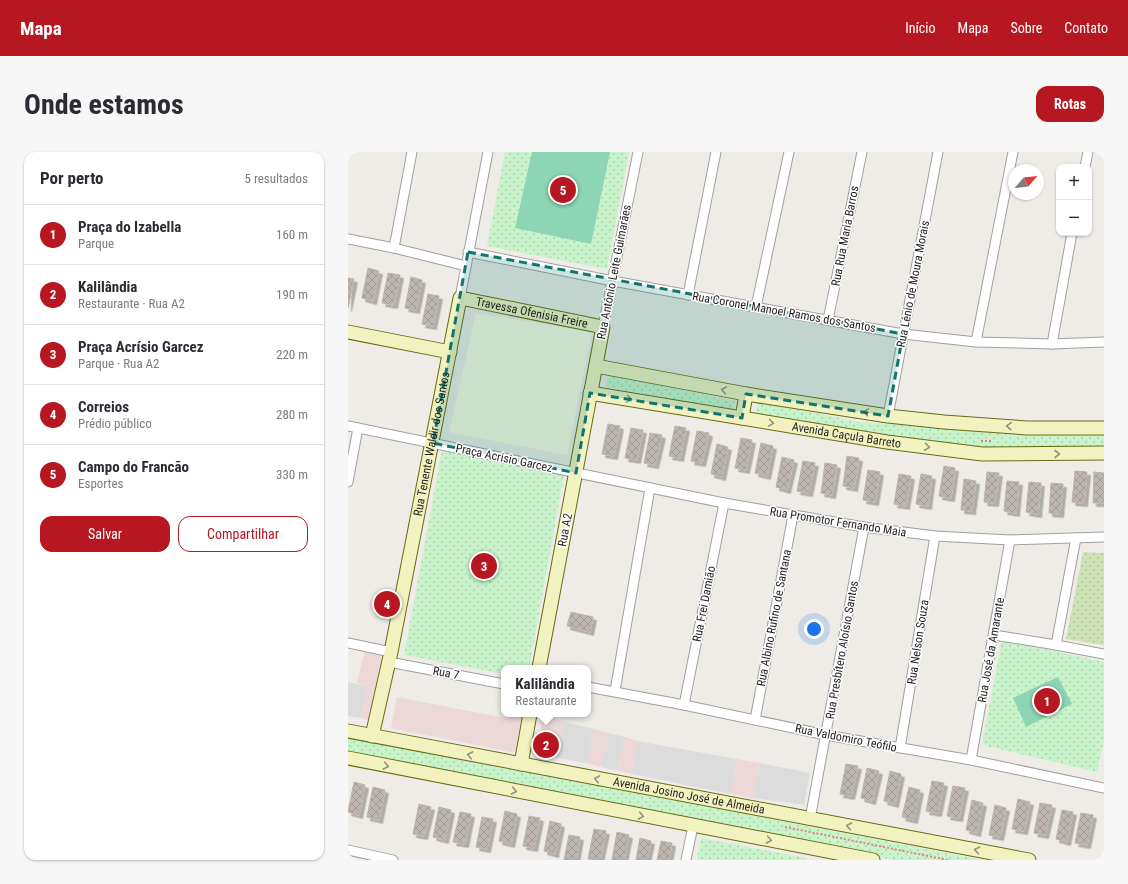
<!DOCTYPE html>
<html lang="pt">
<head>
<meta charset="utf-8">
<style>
  :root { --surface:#fff; --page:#f7f7f7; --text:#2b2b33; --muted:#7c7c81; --line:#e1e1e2; --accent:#b71720 }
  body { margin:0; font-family:"Roboto Condensed",sans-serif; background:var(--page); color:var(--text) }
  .controls { position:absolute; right:12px; top:12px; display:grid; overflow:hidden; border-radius:8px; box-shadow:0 1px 3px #0004 }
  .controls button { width:36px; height:36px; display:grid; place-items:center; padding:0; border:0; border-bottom:1px solid var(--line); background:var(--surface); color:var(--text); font:20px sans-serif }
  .compass { position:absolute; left:660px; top:12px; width:36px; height:36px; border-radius:50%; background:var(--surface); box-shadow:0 1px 3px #0004; rotate:62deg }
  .you { position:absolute; left:466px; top:477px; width:14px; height:14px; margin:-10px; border:3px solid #fff; border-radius:50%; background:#1a73e8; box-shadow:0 0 0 6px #1a73e833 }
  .badge { display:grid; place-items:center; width:26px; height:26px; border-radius:50%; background:var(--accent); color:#fff; font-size:13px; font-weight:700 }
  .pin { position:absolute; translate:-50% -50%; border:2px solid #fff; box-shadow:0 1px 4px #0006 }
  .popup { position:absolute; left:153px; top:513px; width:90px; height:52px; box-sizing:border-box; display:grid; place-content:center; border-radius:8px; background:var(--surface); filter:drop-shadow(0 1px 3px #0005); font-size:13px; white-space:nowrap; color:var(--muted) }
  .popup b { font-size:15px; color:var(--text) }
  .popup::after { content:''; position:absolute; left:50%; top:100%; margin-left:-8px; border:8px solid transparent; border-top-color:var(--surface) }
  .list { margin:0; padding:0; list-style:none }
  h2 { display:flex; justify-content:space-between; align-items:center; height:52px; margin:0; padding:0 16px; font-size:17px }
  h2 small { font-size:13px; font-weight:400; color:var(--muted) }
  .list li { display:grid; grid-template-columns:26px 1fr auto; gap:12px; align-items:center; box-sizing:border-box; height:60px; padding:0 16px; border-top:1px solid var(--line) }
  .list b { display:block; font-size:15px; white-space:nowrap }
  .list p { margin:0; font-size:13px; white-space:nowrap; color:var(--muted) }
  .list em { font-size:13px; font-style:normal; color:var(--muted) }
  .actions { display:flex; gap:8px; padding:12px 16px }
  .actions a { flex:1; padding:9px 0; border:1px solid var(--accent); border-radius:12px; text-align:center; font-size:14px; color:var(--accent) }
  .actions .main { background:var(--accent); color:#fff }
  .map { position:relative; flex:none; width:756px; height:708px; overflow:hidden; border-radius:12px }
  header { display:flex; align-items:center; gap:24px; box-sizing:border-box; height:56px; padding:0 20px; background:var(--accent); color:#fff }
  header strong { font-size:19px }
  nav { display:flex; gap:22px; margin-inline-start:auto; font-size:14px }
  .intro { display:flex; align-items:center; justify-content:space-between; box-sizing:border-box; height:96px; padding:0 24px }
  h1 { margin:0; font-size:28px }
  .button { padding:10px 18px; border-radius:12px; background:var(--accent); color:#fff; font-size:14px; font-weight:700 }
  main { display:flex; gap:24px; padding:0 24px }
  aside { flex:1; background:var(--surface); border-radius:12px; box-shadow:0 1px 3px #0004 }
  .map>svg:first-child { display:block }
</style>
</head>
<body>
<header>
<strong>Mapa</strong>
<nav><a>Início</a><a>Mapa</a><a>Sobre</a><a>Contato</a></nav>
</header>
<div class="intro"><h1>Onde estamos</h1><a class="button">Rotas</a></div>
<main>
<aside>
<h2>Por perto<small>5 resultados</small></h2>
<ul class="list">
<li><span class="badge">1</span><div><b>Praça do Izabella</b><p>Parque</p></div><em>160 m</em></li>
<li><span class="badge">2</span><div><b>Kalilândia</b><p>Restaurante · Rua A2</p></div><em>190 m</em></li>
<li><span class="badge">3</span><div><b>Praça Acrísio Garcez</b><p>Parque · Rua A2</p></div><em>220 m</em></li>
<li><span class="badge">4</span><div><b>Correios</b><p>Prédio público</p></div><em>280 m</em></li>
<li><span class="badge">5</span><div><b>Campo do Francão</b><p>Esportes</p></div><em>330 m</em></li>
</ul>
<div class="actions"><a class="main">Salvar</a><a>Compartilhar</a></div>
</aside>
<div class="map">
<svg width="756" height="708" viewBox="0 0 756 708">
  <defs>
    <pattern id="grass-dots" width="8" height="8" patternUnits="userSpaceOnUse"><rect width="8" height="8" fill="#cde3b3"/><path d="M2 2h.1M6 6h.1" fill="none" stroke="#b0c29a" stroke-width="1.8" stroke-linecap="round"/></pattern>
    <pattern id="park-dots" width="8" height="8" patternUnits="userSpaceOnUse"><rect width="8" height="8" fill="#c9f3ca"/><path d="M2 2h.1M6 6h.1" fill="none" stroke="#acd0ad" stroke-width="1.8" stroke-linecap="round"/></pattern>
    <pattern id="building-cross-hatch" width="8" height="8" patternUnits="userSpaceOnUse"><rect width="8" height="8" fill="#bcb5b0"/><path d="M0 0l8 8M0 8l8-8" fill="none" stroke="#a19b97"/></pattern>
    <filter id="shadow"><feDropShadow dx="3.5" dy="3.5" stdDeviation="0" flood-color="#0004"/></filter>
  </defs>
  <rect width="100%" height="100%" fill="#efece7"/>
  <g fill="#dddcdc">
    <path d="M0,530l19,4 -6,32 -13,-2z"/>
    <path d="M216,570l30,7 -8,34 -29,-5z"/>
    <path d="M261,581l16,4 -8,34 -16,-4z"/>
    <path d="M289,589l100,18 -6,35 -99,-20z"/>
    <path d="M411,611l51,10 -6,32 -51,-7z"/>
  </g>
  <g fill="#edd8d8">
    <path d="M17,498l17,5 -14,65 -7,-2 6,-32 -10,-3z"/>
    <path d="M49,545l108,21 1,-4h17l-7,39 -125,-25z"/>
    <path d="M196,562h11v5l9,3 -7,36 -21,-4z"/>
    <path d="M246,577l15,4 -8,34 -15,-4z"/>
    <path d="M277,585l12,4 -5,33 -15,-3z"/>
    <path d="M389,607l22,4 -6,35 -22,-4z"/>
  </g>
  <path fill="#fbfae3" d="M128,161l116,19 -25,123 -118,-23z"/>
  <path fill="url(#grass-dots)" d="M735,400l21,1v92l-38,-6z"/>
  <g fill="url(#park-dots)">
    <path d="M157,0h124l-22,117 -120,-23z"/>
    <path d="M260,222l127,27 -1,11 -128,-25z"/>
    <path d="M410,249l101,21 135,7 110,1v18l-120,-1 -115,-14 -114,-17z"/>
    <path d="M94,298l122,26 -35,192h-25v6l-100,-19z"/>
    <path d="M654,488l102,22v78l-7,32 -115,-27z"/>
    <path d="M0,585l634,123h-89l-545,-105z"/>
    <path d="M353,686l105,20 -1,2h-108z"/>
  </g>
  <g fill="#8ed5b5">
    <path d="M184,0h78l-19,92 -76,-16z"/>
    <path d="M710,525l14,27 -46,23 -13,-29z"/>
  </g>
  <g fill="url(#building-cross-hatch)" stroke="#bfb2ab" filter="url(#shadow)">
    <path d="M20,116l11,3 -6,30 -11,-3z"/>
    <path d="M40,121l12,2 -6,30 -12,-2z"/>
    <path d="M63,125l11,3 -6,30 -11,-2z"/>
    <path d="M0,126l6,1 -6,29z"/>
    <path d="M80,142l11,2 -6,30 -11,-2z"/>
    <path d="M260,272l12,2 -6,30 -12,-2z"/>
    <path d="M327,274l11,2 -6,30 -11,-2z"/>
    <path d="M283,276l12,2 -6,30 -12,-2z"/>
    <path d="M349,279l12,2 -7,30 -11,-2z"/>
    <path d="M302,281l12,2 -7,30 -11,-2z"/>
    <path d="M393,286l11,2 -6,30 -11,-2z"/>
    <path d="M413,291l12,3 -6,30 -12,-3z"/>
    <path d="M369,292l11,3 -6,30 -11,-3z"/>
    <path d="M499,304l12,2 -5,30 -11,-2z"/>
    <path d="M434,305l12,3 -7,30 -11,-3z"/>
    <path d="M455,309l12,2 -6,30 -12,-2z"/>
    <path d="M477,311l12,2 -5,30 -11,-2z"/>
    <path d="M596,314l11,2 -4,30 -12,-2z"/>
    <path d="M520,318l12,2 -5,30 -12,-2z"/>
    <path d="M727,319l12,1 -3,31 -12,-1z"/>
    <path d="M639,320l12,1 -4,30 -11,-1z"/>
    <path d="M746,320l10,1v30h-11z"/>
    <path d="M551,322l12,2 -5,30 -12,-2z"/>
    <path d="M573,322l11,2 -4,30 -12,-2z"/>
    <path d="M616,327l12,2 -4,30 -11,-1z"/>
    <path d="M659,329l12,1 -3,31 -12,-2z"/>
    <path d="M681,330l12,1 -3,31 -12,-2z"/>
    <path d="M703,331l12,1 -3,30 -11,-1z"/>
    <path d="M223,460l22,5 -3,15 -23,-6z"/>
    <path d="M498,612l12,2 -7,30 -11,-2z"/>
    <path d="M519,616l12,3 -7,30 -11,-3z"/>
    <path d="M542,619l11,3 -6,30 -11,-3z"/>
    <path d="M584,629l12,2 -6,30 -12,-2z"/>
    <path d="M6,630l11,3 -6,30 -11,-3z"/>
    <path d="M605,634l12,2 -6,30 -12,-2z"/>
    <path d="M25,635l12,3 -6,30 -12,-3z"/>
    <path d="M561,635l11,3 -6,30 -12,-3z"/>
    <path d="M670,647l12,3 -6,29 -12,-2z"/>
    <path d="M624,648l11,3 -6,30 -11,-3z"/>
    <path d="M692,651l12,2 -7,30 -11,-2z"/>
    <path d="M71,652l12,3 -7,29 -11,-2z"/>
    <path d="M647,653l11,3 -6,29 -11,-2z"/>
    <path d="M91,655l12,3 -6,30 -12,-3z"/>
    <path d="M714,658l11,2 -6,30 -11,-3z"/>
    <path d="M157,659l12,3 -6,30 -12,-3z"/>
    <path d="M112,660l11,2 -6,30 -12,-2z"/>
    <path d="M733,661l12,2 -6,30 -12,-2z"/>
    <path d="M181,664l11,2 -6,30 -11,-2z"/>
    <path d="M134,665l11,2 -6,30 -11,-2z"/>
    <path d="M202,669l11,3 -6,30 -11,-3z"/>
    <path d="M246,677l12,2 -6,29 -12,-1z"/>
    <path d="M269,680l12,3 -5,25h-12z"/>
    <path d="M221,683l11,2 -4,23h-12z"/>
    <path d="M292,686l11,3 -4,19h-11z"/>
    <path d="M313,689l11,2 -3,17h-12z"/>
  </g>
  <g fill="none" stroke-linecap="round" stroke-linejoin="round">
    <g stroke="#a0a0a0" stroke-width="11">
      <g id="street">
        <path d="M737,15l3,-15"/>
        <path d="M0,87l46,9 72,18"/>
        <path d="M46,96l18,-96"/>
        <path d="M120,100l145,29 290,53 73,8 76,2 52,-2"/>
        <path d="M340,143l28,-143"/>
        <path d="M112,146l28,-146"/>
        <path d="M408,155l33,-155"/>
        <path d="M480,168l34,-168"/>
        <path d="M255,175l35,-175"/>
        <path d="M628,190l37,-190"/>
        <path d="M704,192l20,-111"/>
        <path d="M540,264l50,-264"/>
        <path d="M0,274l376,77 140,24 71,9 75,4 94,-3"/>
        <path d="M0,330l10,-54"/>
        <path d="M646,483l62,10 48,9"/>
        <path d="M0,491l43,9"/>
        <path d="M708,493l20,-107"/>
        <path d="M41,510l115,22"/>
        <path d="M240,535l96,18 142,30 145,25 133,28"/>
        <path d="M267,539l35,-203"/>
        <path d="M336,553l40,-202"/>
        <path d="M407,568l38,-205"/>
        <path d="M552,596l35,-212"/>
        <path d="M623,608l39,-220"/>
        <path d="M462,667l54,-292"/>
        <path d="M0,698l45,10"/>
        <path d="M338,708l7,-34"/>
      </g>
    </g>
    <g stroke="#666b12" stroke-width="15">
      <g id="secondary">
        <path d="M0,180l102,20"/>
        <path d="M248,214l150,28 142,22 56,6 83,6h77"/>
        <path id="s1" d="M242,241l297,49 95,12 122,-1"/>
        <path d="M394,266l4,-24"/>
        <path id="s2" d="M0,579l681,129"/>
        <path id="s3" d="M24,584l19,-84 69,-354 143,29 -64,341"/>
        <path d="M0,606l525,102"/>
        <path d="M173,612l9,-50"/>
      </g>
    </g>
    <g stroke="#ea817c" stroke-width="2" stroke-dasharray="2 2" stroke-linecap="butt">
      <path d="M633,289h11"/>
      <path d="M437,675l163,33"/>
    </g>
    <use href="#street" stroke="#fff" stroke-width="9"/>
    <use href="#secondary" stroke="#f2f2c1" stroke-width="13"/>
  </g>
  <defs><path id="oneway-chevron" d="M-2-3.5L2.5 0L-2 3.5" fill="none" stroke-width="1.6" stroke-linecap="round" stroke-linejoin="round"/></defs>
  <g stroke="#939378">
    <use href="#oneway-chevron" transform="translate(376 238) rotate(-170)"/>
    <use href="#oneway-chevron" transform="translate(281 247) rotate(9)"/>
    <use href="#oneway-chevron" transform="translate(518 260) rotate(-171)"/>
    <use href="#oneway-chevron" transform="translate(423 271) rotate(9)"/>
    <use href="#oneway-chevron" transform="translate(661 274) rotate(-176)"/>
    <use href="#oneway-chevron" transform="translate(579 295) rotate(7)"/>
    <use href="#oneway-chevron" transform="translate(709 302)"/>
    <use href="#oneway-chevron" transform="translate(122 603) rotate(-169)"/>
    <use href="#oneway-chevron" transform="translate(38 614) rotate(11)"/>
    <use href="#oneway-chevron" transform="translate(249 627) rotate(-169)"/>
    <use href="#oneway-chevron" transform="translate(166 639) rotate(11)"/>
    <use href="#oneway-chevron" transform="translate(293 664) rotate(11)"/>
    <use href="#oneway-chevron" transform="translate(501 674) rotate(-169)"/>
    <use href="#oneway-chevron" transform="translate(421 688) rotate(11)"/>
    <use href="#oneway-chevron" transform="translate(629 698) rotate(-169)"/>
  </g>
  <path fill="#0f766e" fill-opacity="0.2" stroke="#0f766e" stroke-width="3" stroke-dasharray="8 5" stroke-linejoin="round" d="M120,100l435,82 -15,82 -142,-22 -4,24 -152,-25 -14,80 -143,-30z"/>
  <g text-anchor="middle" stroke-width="3" stroke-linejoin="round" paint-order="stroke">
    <g font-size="12" fill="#1f1f1f" stroke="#fff">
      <text transform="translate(497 84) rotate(-79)" y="4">Rua Rua Maria Barros</text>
      <text transform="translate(266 120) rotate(-79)" y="4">Rua Antônio Leite Guimarães</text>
      <text transform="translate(565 132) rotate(-79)" y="4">Rua Lênio de Moura Morais</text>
      <text dy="4" stroke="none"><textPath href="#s3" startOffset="520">Travessa Ofenisia Freire</textPath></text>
      <text transform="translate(436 160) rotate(10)" y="4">Rua Coronel Manoel Ramos dos Santos</text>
      <text dy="4" stroke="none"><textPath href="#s1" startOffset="260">Avenida Caçula Barreto</textPath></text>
      <text dy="4" stroke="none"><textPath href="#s3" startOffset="298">Rua Tenente Waldir dos Santos</textPath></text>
      <text transform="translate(156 306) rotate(12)" y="4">Praça Acrisio Garcez</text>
      <text transform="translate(490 370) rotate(9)" y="4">Rua Promotor Fernando Maia</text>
      <text transform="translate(217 378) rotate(-79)" y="4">Rua A2</text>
      <text transform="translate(356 452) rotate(-79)" y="4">Rua Frei Damião</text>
      <text transform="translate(426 466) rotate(-79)" y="4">Rua Albino Rufino de Santana</text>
      <text transform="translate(570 490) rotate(-81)" y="4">Rua Nelson Souza</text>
      <text transform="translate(494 498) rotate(-80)" y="4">Rua Presbítero Aloísio Santos</text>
      <text transform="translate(643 498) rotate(-80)" y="4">Rua José da Amarante</text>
      <text transform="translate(98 521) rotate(11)" y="4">Rua 7</text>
      <text transform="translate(498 586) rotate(11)" y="4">Rua Valdomiro Teófilo</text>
      <text dy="4" stroke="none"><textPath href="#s2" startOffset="347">Avenida Josino José de Almeida</textPath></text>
    </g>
  </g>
</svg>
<div class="controls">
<button>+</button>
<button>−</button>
</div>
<svg class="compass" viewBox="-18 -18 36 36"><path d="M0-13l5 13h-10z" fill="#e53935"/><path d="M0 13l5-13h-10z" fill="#7c7c81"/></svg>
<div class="you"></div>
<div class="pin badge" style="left:699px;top:549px">1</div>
<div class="pin badge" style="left:198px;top:593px">2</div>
<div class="popup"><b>Kalilândia</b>Restaurante</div>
<div class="pin badge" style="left:136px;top:414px">3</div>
<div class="pin badge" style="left:39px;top:452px">4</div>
<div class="pin badge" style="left:215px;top:38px">5</div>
</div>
</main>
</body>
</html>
